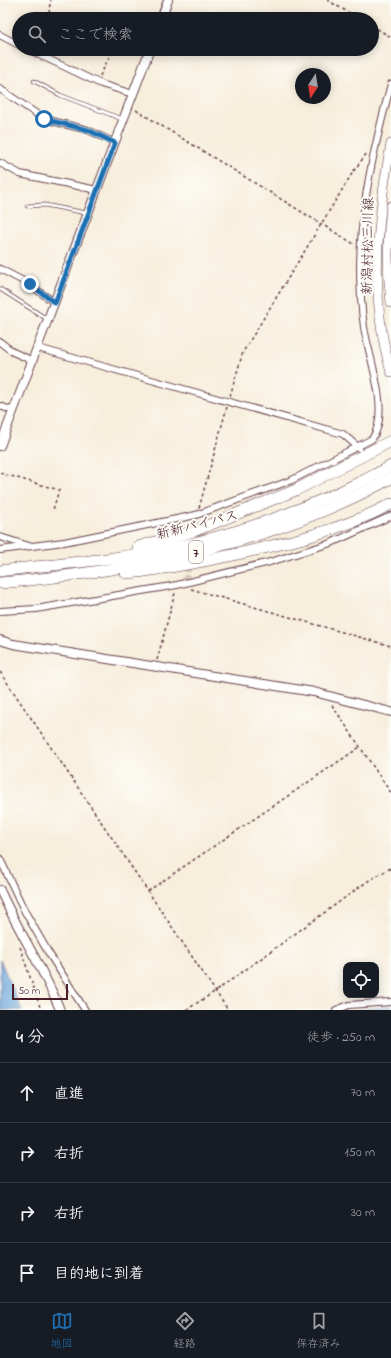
<!DOCTYPE html>
<html lang="ja">
<head>
<meta charset="utf-8">
<style>
  :root { --surface:#171b24; --page:#20242c; --text:#f1f3f6; --muted:#9ea1a6; --line:#363941; --accent:#1f6fb2 }
  body { margin:0; font-family:"Indie Flower","Klee One",sans-serif; background:var(--page); color:var(--text) }
  .controls { position:absolute; right:12px; bottom:12px; display:grid; overflow:hidden; border-radius:8px; box-shadow:0 2px 10px #0003 }
  .controls button { width:36px; height:36px; display:grid; place-items:center; padding:0; border:0; border-bottom:1px solid var(--line); background:var(--surface); color:var(--text); font:20px sans-serif }
  .compass { position:absolute; left:295px; top:68px; width:36px; height:36px; border-radius:50%; background:var(--surface); box-shadow:0 2px 10px #0003; rotate:192deg }
  .scale { position:absolute; left:12px; bottom:10px; width:56px; box-sizing:border-box; padding-left:4px; border:2px solid #4a1f2b; border-top:0; font-size:11px; line-height:14px; white-space:nowrap; color:#4a1f2b; -webkit-text-stroke:3px #fdfcf7; paint-order:stroke }
  .stop { position:absolute; width:12px; height:12px; margin:-9px; border:3px solid #1f6fb2; border-radius:50%; background:#fff }
  .stop.end { background:#1f6fb2; border-color:#fff; box-shadow:0 1px 4px #0008 }
  .list { margin:0; padding:0; list-style:none }
  h2 { display:flex; justify-content:space-between; align-items:center; height:52px; margin:0; padding:0 16px; font-size:17px }
  h2 small { font-size:13px; font-weight:400; color:var(--muted) }
  .list li { display:grid; grid-template-columns:26px 1fr auto; gap:12px; align-items:center; box-sizing:border-box; height:60px; padding:0 16px; border-top:1px solid var(--line) }
  .list b { display:block; font-size:15px; white-space:nowrap }
  .list em { font-size:13px; font-style:normal; color:var(--muted) }
  .icon { flex:none; width:22px; height:22px; fill:none; stroke:currentColor; stroke-width:2; stroke-linecap:round; stroke-linejoin:round }
  .map { position:relative; flex:none; width:391px; height:1010px; overflow:hidden }
  .search { position:absolute; background:var(--surface); box-shadow:0 2px 10px #0003; left:12px; right:12px; top:12px; height:44px; display:flex; align-items:center; gap:10px; box-sizing:border-box; padding:0 14px; border-radius:22px; color:var(--muted); font-size:15px }
  .sheet { height:292px; background:var(--surface) }
  nav { display:flex; justify-content:space-around; align-items:center; box-sizing:border-box; height:56px; border-top:1px solid var(--line); background:var(--surface); font-size:11px; color:var(--muted) }
  nav a { display:grid; justify-items:center; gap:2px }
  nav .on { color:var(--accent) }
  .map>svg:first-child { display:block }
</style>
</head>
<body>
<div class="map">
<svg width="391" height="1010" viewBox="0 0 391 1010">
  <rect width="100%" height="100%" fill="#fdfcf7"/>
  <filter id="ink" filterUnits="userSpaceOnUse"><feTurbulence type="fractalNoise" baseFrequency=".025" numOctaves="2"/><feDisplacementMap in="SourceGraphic" scale="8" xChannelSelector="R" yChannelSelector="G"/><feConvolveMatrix kernelMatrix="1 2 1 2 8 2 1 2 1" color-interpolation-filters="sRGB"/></filter>
  <filter id="wash" filterUnits="userSpaceOnUse"><feTurbulence type="fractalNoise" baseFrequency=".012" numOctaves="4" result="noise"/><feDisplacementMap in="SourceGraphic" scale="16" xChannelSelector="R" yChannelSelector="G"/><feGaussianBlur stdDeviation="0.9" result="paint"/><feColorMatrix in="noise" values="0 0 0 0 0 0 0 0 0 0 0 0 0 0 0 0 0 1.4 0 .05"/><feComposite in="paint" operator="in"/></filter>
  <g filter="url(#wash)">
    <rect width="100%" height="100%" fill="#f7eedc"/>
    <g fill="#6ca6dc" stroke="#5b6284">
      <path d="M0,960l22,50h-22z"/>
      <path d="M389,1006h2v4h-34z"/>
    </g>
  </g>
  <g filter="url(#ink)">
    <g fill="none" stroke-linecap="round" stroke-linejoin="round">
      <path stroke="#d4c5b9" stroke-width="6" stroke-dasharray="6 3" stroke-linecap="butt" d="M186,581l3,-18"/>
      <g stroke="#643e46" stroke-width="4.5">
        <g id="lane">
          <path d="M34,81l26,14 62,24"/>
          <path d="M27,206l18,-1 41,8"/>
          <path d="M0,289l47,30"/>
        </g>
      </g>
      <g stroke="#643e46" stroke-width="8">
        <g id="street">
          <path d="M0,35l19,10"/>
          <path d="M27,49l74,35 32,10"/>
          <path d="M0,89l44,30 44,11 27,13"/>
          <path d="M0,163l20,11 77,16"/>
          <path d="M0,269l29,15 26,19"/>
          <path d="M0,342l13,10 20,9"/>
          <path d="M38,348l305,86 16,14"/>
          <path d="M0,406l14,5"/>
          <path d="M0,537l29,9"/>
          <path d="M0,550l64,-8 132,-27 96,-35 80,-41c19,-27 -3,-80 -8,-112 -12,-84 5,-162 27,-243"/>
          <path d="M0,611l36,-2 141,-24 93,-23 61,-19 60,-27"/>
          <path d="M0,859l24,51 24,42 37,58"/>
          <path d="M336,1010l13,-5 42,-3"/>
        </g>
      </g>
      <g stroke="#643e46" stroke-width="10">
        <g id="secondary">
          <path d="M161,19l7,-19"/>
          <path d="M0,446l150,-397"/>
          <path d="M0,640l13,4 301,48 77,20"/>
          <path d="M0,890c18,41 44,79 60,120"/>
        </g>
      </g>
      <g stroke="#643e46" stroke-width="10">
        <g id="primary">
          <path d="M391,144c-14,74 -22,154 0,228"/>
          <path d="M391,206c-4,33 -4,65 0,97"/>
        </g>
      </g>
      <g stroke="#643e46" stroke-width="12">
        <g id="highway">
          <path d="M138,547l56,-16 102,-41 95,-49"/>
          <path d="M0,571c57,-7 115,-11 172,-23 74,-16 153,-45 219,-82"/>
          <path d="M126,573c34,-3 68,-10 102,-17 55,-12 113,-25 163,-52"/>
          <path d="M0,583c134,-12 272,-39 391,-105"/>
        </g>
      </g>
      <g stroke="#643e46" stroke-width="1.5" stroke-dasharray="3 3" stroke-linecap="butt">
        <path d="M327,0l33,19"/>
        <path d="M50,19l-1,-10 2,-9"/>
        <path d="M372,26l19,11"/>
        <path d="M100,76l13,-27"/>
        <path d="M136,110l218,134"/>
        <path d="M230,396l13,-44 110,-180 14,-19"/>
        <path d="M0,473l59,17 -6,20"/>
        <path d="M199,508l28,-101"/>
        <path d="M191,589l200,57"/>
        <path d="M157,660l18,-67"/>
        <path d="M0,672l228,338"/>
        <path d="M332,705l59,88"/>
        <path d="M148,891l212,-144"/>
        <path d="M20,947l21,63"/>
        <path d="M186,1010l30,-19 152,-110 23,-13"/>
      </g>
      <use href="#lane" stroke="#fff" stroke-width="3"/>
      <use href="#street" stroke="#fff" stroke-width="6"/>
      <use href="#secondary" stroke="#fff" stroke-width="8"/>
      <use href="#primary" stroke="#fff" stroke-width="9"/>
      <use href="#highway" stroke="#fff" stroke-width="11"/>
    </g>
  </g>
  <g fill="none" stroke-linecap="round" stroke-linejoin="round" filter="url(#ink)">
    <path stroke="#1f6fb2" stroke-width="5" d="M30,284l25,19 60,-160 -27,-13 -44,-11"/>
  </g>
  <g text-anchor="middle" stroke-width="4" stroke-linejoin="round" paint-order="stroke">
    <rect fill="#fdfcf7" stroke="#806168" stroke-width="1" x="189" y="541" width="14" height="22" rx="3"/>
    <g font-size="13" font-weight="bold" fill="#4a1f2b">
      <text x="196" y="557">7</text>
    </g>
    <g font-size="14" fill="#4a1f2b" stroke="#fdfcf7">
      <text transform="translate(367 246) rotate(-89)" y="5">新潟村松三川線</text>
      <text transform="translate(197 524) rotate(-14)" y="5">新新バイパス</text>
    </g>
  </g>
</svg>
<div class="controls">
<button><svg class="icon" aria-label="locate" viewBox="0 0 24 24"><circle cx="12" cy="12" r="6"/><path d="M12 2v4M12 18v4M2 12h4M18 12h4"/></svg></button>
</div>
<svg class="compass" viewBox="-18 -18 36 36"><path d="M0-13l5 13h-10z" fill="#e53935"/><path d="M0 13l5-13h-10z" fill="#9ea1a6"/></svg>
<div class="scale">50 m</div>
<div class="stop" style="left:44px;top:119px"></div>
<div class="stop end" style="left:30px;top:284px"></div>
<div class="search"><svg class="icon" aria-label="search" viewBox="0 0 24 24"><circle cx="10" cy="10" r="6"/><path d="M15 15l6 6"/></svg>ここで検索</div>
</div>
<section class="sheet">
<h2>4 分<small>徒歩 · 250 m</small></h2>
<ul class="list">
<li><svg class="icon" aria-label="ahead" viewBox="0 0 24 24"><path d="M12 20V5M6 11l6-6 6 6"/></svg><div><b>直進</b></div><em>70 m</em></li>
<li><svg class="icon" aria-label="right" viewBox="0 0 24 24"><path d="M7 20v-9h11M14 6l5 5-5 5"/></svg><div><b>右折</b></div><em>150 m</em></li>
<li><svg class="icon" aria-label="right" viewBox="0 0 24 24"><path d="M7 20v-9h11M14 6l5 5-5 5"/></svg><div><b>右折</b></div><em>30 m</em></li>
<li><svg class="icon" aria-label="arrive" viewBox="0 0 24 24"><path d="M6 21V4h12l-3 4 3 4H6"/></svg><div><b>目的地に到着</b></div></li>
</ul>
</section>
<nav>
<a class="on"><svg class="icon" aria-label="map" viewBox="0 0 24 24"><path d="M3 6l6-2 6 2 6-2v14l-6 2-6-2-6 2zM9 4v14M15 6v14"/></svg>地図</a>
<a><svg class="icon" aria-label="directions" viewBox="0 0 24 24"><path d="M12 3l9 9-9 9-9-9zM9 14v-3h6M13 9l2 2-2 2"/></svg>経路</a>
<a><svg class="icon" aria-label="saved" viewBox="0 0 24 24"><path d="M7 4h10v16l-5-4-5 4z"/></svg>保存済み</a>
</nav>
</body>
</html>
